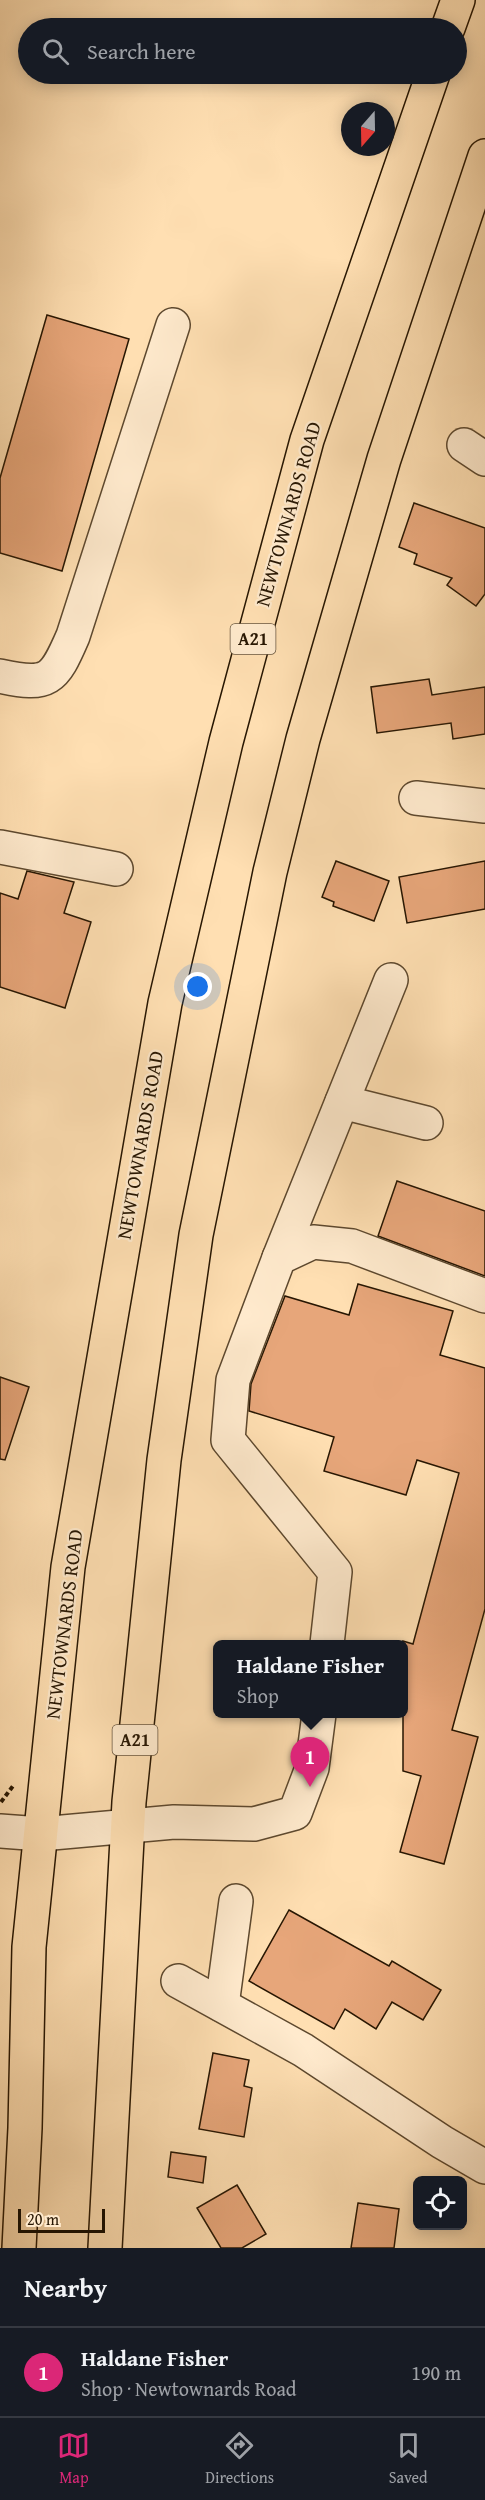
<!DOCTYPE html>
<html lang="en">
<head>
<meta charset="utf-8">
<style>
  :root { --surface:#171b24; --page:#20242c; --text:#f1f3f6; --muted:#9ea1a6; --line:#363941; --accent:#db2777 }
  body { margin:0; font-family:"Gentium Book Plus",serif; background:var(--page); color:var(--text) }
  .controls { position:absolute; right:18px; bottom:18px; display:grid; overflow:hidden; border-radius:9px; box-shadow:0 3px 15px #0003 }
  .controls button { width:54px; height:54px; display:grid; place-items:center; padding:0; border:0; border-bottom:2px solid var(--line); background:var(--surface); color:var(--text); font:30px sans-serif }
  .compass { position:absolute; left:341px; top:102px; width:54px; height:54px; border-radius:50%; background:var(--surface); box-shadow:0 3px 15px #0003; rotate:200deg }
  .scale { position:absolute; left:18px; bottom:15px; width:87px; box-sizing:border-box; padding-left:6px; border:3px solid #271602; border-top:0; font-size:16px; line-height:21px; white-space:nowrap; color:#271602; -webkit-text-stroke:4px #ffeacd; paint-order:stroke }
  .you { position:absolute; left:198px; top:987px; width:21px; height:21px; margin:-15px; border:4px solid #fff; border-radius:50%; background:#1a73e8; box-shadow:0 0 0 9px #1a73e833 }
  .badge { display:grid; place-items:center; width:39px; height:39px; border-radius:50%; background:var(--accent); color:#fff; font-size:20px; font-weight:700 }
  .pin { position:absolute; translate:-50% -50px; filter:drop-shadow(0 2px 3px #0008) }
  .pin::after { content:''; position:absolute; top:32px; width:21px; height:18px; background:inherit; clip-path:polygon(0 0,100% 0,50% 100%) }
  .popup { position:absolute; left:213px; top:1640px; width:195px; height:78px; box-sizing:border-box; display:grid; place-content:center; border-radius:9px; background:var(--surface); filter:drop-shadow(0 2px 4px #0005); font-size:20px; white-space:nowrap; color:var(--muted) }
  .popup b { font-size:22px; color:var(--text) }
  .popup::after { content:''; position:absolute; left:50%; top:100%; margin-left:-12px; border:12px solid transparent; border-top-color:var(--surface) }
  .list { margin:0; padding:0; list-style:none }
  h2 { display:flex; justify-content:space-between; align-items:center; height:78px; margin:0; padding:0 24px; font-size:26px }
  h2 small { font-size:20px; font-weight:400; color:var(--muted) }
  .list li { display:grid; grid-template-columns:39px 1fr auto; gap:18px; align-items:center; box-sizing:border-box; height:90px; padding:0 24px; border-top:2px solid var(--line) }
  .list b { display:block; font-size:22px; white-space:nowrap }
  .list p { margin:0; font-size:20px; white-space:nowrap; color:var(--muted) }
  .list em { font-size:20px; font-style:normal; color:var(--muted) }
  .icon { flex:none; width:33px; height:33px; fill:none; stroke:currentColor; stroke-width:2; stroke-linecap:round; stroke-linejoin:round }
  .map { position:relative; flex:none; width:485px; height:2248px; overflow:hidden }
  .search { position:absolute; background:var(--surface); box-shadow:0 3px 15px #0003; left:18px; right:18px; top:18px; height:66px; display:flex; align-items:center; gap:15px; box-sizing:border-box; padding:0 21px; border-radius:33px; color:var(--muted); font-size:22px }
  .sheet { height:168px; background:var(--surface) }
  nav { display:flex; justify-content:space-around; align-items:center; box-sizing:border-box; height:84px; border-top:2px solid var(--line); background:var(--surface); font-size:16px; color:var(--muted) }
  nav a { display:grid; justify-items:center; gap:3px }
  nav .on { color:var(--accent) }
  .map>svg:first-child { display:block }
</style>
</head>
<body>
<div class="map">
<svg width="485" height="2248" viewBox="0 0 485 2248">
  <rect width="100%" height="100%" fill="#ffdfb2"/>
  <filter id="stains"><feTurbulence type="fractalNoise" baseFrequency=".00333" numOctaves="4"/><feColorMatrix values="0 0 0 0 .2 0 0 0 0 .09 0 0 0 0 .02 0 0 0 .5 -.17"/></filter>
  <radialGradient id="worn" r=".72"><stop offset=".6" stop-color="#630" stop-opacity="0"/><stop offset="1" stop-color="#630" stop-opacity=".3"/></radialGradient>
  <g fill="#e7a67a" stroke="#271602" stroke-width="1.5">
    <path d="M47,315l82,24 -67,232 -62,-18v-75z"/>
    <path d="M414,503l71,25v66l-9,12 -29,-21 5,-7 -38,-14 3,-10 -18,-7z"/>
    <path d="M429,679l3,16 53,-8v47l-32,5 -2,-16 -74,10 -6,-46z"/>
    <path d="M336,861l53,20 -15,40 -41,-15 1,-4 -12,-5z"/>
    <path d="M485,861v48l-78,14 -8,-46z"/>
    <path d="M27,871l47,11 -10,31 27,9 -26,86 -65,-21v-94l18,6z"/>
    <path d="M397,1181l88,30v65l-107,-40z"/>
    <path d="M358,1284l95,27 -13,44 45,13v241l-33,121 26,7 -34,127 -44,-12 21,-76 -18,-5v-130l10,3 46,-171 -42,-13 -11,35 -82,-24 10,-34 -85,-26 2,-27 34,-88 64,19z"/>
    <path d="M0,1377l29,10 -24,73 -5,-1z"/>
    <path d="M289,1910l100,56 3,-5 49,29 -18,30 -31,-18 -16,27 -31,-20 -11,20 -85,-48z"/>
    <path d="M213,2053l36,7 -5,26 8,2 -8,49 -45,-8z"/>
    <path d="M171,2152l35,5 -3,26 -35,-6z"/>
    <path d="M237,2185l29,49 -24,14h-21l-24,-40z"/>
    <path d="M358,2203l41,6 -5,39h-43z"/>
  </g>
  <g fill="none" stroke-linecap="round" stroke-linejoin="round">
    <g stroke="#5d482e" stroke-width="36">
      <g id="minor">
        <path d="M464,445l21,14"/>
        <path d="M0,676c49,11 54,4 73,-40l100,-311"/>
        <path d="M416,798l69,8"/>
        <path d="M0,847l116,22"/>
        <path d="M342,1102l84,21"/>
        <path d="M279,1258l112,-278"/>
        <path d="M327,1644l8,-72 -107,-132 5,-60 46,-122 34,-16 39,4 133,50"/>
        <path d="M0,1831l41,3 133,-12 80,2 41,-11 17,-45 7,-54"/>
        <path d="M178,1981l125,69 139,92 43,25"/>
        <path d="M222,2005l14,-104"/>
      </g>
    </g>
    <g stroke="#271602" stroke-width="36">
      <g id="highway">
        <path d="M448,28l10,-28"/>
        <path d="M19,2248l6,-120 4,-181 39,-380 97,-564 61,-261 81,-302 126,-366"/>
        <path d="M105,2248l24,-446 35,-342 32,-225 74,-363 33,-133 81,-280 101,-303"/>
      </g>
    </g>
    <path stroke="#271602" stroke-width="4" stroke-dasharray="4.5 3" stroke-linecap="butt" d="M1,1802l12,-16"/>
    <use href="#minor" stroke="#ffeacd" stroke-width="33"/>
    <use href="#highway" stroke="#ffdfb2" stroke-width="33"/>
  </g>
  <g text-anchor="middle" stroke-width="4.5" stroke-linejoin="round" paint-order="stroke">
    <g fill="#ffeacd" stroke="#68563f" stroke-width="1.5">
      <rect x="230.5" y="624" width="45" height="30" rx="4.5"/>
      <rect x="112.5" y="1725" width="45" height="30" rx="4.5"/>
    </g>
    <g font-size="18" font-weight="bold" fill="#271602">
      <text x="253" y="645">A21</text>
      <text x="135" y="1746">A21</text>
    </g>
    <g font-size="20" fill="#271602" stroke="#ffeacd">
      <text transform="translate(288 514) rotate(-74)" y="7">NEWTOWNARDS ROAD</text>
      <text transform="translate(140 1145) rotate(-80)" y="7">NEWTOWNARDS ROAD</text>
      <text transform="translate(64 1624) rotate(-83)" y="7">NEWTOWNARDS ROAD</text>
    </g>
  </g>
  <rect width="100%" height="100%" filter="url(#stains)"/>
  <rect width="100%" height="100%" fill="url(#worn)"/>
</svg>
<div class="controls">
<button><svg class="icon" aria-label="locate" viewBox="0 0 24 24"><circle cx="12" cy="12" r="6"/><path d="M12 2v4M12 18v4M2 12h4M18 12h4"/></svg></button>
</div>
<svg class="compass" viewBox="-18 -18 36 36"><path d="M0-13l5 13h-10z" fill="#e53935"/><path d="M0 13l5-13h-10z" fill="#9ea1a6"/></svg>
<div class="scale">20 m</div>
<div class="you"></div>
<div class="pin badge" style="left:310px;top:1787px">1</div>
<div class="popup"><b>Haldane Fisher</b>Shop</div>
<div class="search"><svg class="icon" aria-label="search" viewBox="0 0 24 24"><circle cx="10" cy="10" r="6"/><path d="M15 15l6 6"/></svg>Search here</div>
</div>
<section class="sheet">
<h2>Nearby<small></small></h2>
<ul class="list">
<li><span class="badge">1</span><div><b>Haldane Fisher</b><p>Shop · Newtownards Road</p></div><em>190 m</em></li>
</ul>
</section>
<nav>
<a class="on"><svg class="icon" aria-label="map" viewBox="0 0 24 24"><path d="M3 6l6-2 6 2 6-2v14l-6 2-6-2-6 2zM9 4v14M15 6v14"/></svg>Map</a>
<a><svg class="icon" aria-label="directions" viewBox="0 0 24 24"><path d="M12 3l9 9-9 9-9-9zM9 14v-3h6M13 9l2 2-2 2"/></svg>Directions</a>
<a><svg class="icon" aria-label="saved" viewBox="0 0 24 24"><path d="M7 4h10v16l-5-4-5 4z"/></svg>Saved</a>
</nav>
</body>
</html>
